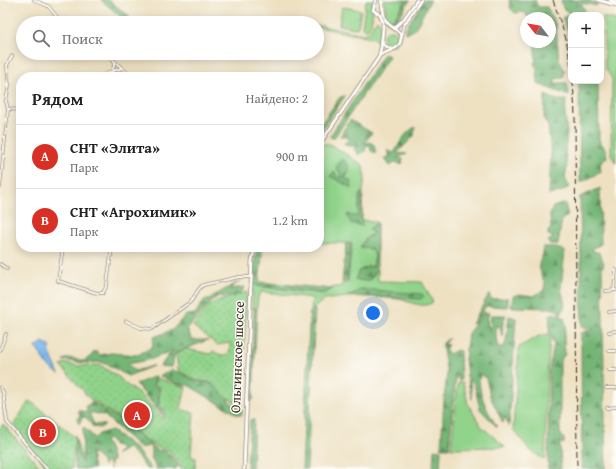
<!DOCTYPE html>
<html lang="ru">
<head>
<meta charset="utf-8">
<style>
  :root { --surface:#fff; --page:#f2f2f2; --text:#222; --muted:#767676; --line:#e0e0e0; --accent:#d93025 }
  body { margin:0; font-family:"Gentium Book Plus",serif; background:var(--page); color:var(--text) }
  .controls { position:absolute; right:12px; top:12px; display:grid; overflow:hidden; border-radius:8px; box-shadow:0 2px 10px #0003 }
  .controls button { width:36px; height:36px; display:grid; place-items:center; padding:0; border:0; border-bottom:1px solid var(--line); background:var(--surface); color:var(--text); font:20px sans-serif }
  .compass { position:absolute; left:520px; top:12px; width:36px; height:36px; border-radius:50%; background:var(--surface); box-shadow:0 2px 10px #0003; rotate:301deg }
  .you { position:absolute; left:373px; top:313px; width:14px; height:14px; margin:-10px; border:3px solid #fff; border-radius:50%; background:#1a73e8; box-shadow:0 0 0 6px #1a73e833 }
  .badge { display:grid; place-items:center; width:26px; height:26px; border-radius:50%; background:var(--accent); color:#fff; font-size:13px; font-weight:700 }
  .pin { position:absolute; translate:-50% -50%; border:2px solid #fff; box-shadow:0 1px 4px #0006 }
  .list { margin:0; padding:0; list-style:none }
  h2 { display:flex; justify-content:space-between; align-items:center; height:52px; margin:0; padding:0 16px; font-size:17px }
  h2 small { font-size:13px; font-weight:400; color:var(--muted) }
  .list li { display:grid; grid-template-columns:26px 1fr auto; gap:12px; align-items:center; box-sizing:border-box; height:64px; padding:0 16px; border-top:1px solid var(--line) }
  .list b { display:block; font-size:15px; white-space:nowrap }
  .list p { margin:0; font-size:13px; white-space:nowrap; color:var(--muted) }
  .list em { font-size:13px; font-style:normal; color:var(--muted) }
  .icon { flex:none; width:22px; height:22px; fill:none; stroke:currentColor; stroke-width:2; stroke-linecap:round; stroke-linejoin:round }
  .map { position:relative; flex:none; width:616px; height:469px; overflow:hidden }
  .search { position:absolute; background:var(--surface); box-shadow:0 2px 10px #0003; left:16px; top:16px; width:308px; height:44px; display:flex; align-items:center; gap:10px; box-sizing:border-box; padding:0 14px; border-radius:22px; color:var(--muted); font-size:15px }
  .panel { position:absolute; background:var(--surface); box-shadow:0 2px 10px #0003; left:16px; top:72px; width:308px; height:180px; border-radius:16px }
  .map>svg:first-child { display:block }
</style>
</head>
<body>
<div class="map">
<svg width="616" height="469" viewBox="0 0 616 469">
  <defs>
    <pattern id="forest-firs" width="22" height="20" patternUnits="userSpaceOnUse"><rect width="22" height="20" fill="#74b576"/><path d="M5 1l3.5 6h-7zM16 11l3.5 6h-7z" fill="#609360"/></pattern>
    <pattern id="garden-dots" width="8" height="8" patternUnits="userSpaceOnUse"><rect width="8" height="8" fill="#91d38a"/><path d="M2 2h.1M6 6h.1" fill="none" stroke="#7eb577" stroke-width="1.8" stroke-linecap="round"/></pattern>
    <pattern id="water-ripples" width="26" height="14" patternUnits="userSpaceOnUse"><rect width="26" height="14" fill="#7abaee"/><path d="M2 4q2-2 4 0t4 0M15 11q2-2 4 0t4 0" fill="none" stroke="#6597c0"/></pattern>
  </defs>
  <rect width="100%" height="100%" fill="#fdfcf7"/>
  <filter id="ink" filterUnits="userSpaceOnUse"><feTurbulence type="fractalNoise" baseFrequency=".025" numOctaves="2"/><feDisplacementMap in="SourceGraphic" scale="8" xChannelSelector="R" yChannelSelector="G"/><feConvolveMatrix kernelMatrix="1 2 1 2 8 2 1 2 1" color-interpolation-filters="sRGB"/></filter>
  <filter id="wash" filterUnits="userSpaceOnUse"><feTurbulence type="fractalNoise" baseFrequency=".012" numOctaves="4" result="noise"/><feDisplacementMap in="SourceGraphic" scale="16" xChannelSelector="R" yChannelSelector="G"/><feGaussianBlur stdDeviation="0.9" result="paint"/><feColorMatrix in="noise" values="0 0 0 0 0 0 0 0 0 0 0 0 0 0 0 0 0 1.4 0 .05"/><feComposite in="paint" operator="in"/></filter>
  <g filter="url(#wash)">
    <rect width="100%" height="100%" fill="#eee1c2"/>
    <g fill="#91d38a" stroke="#667e54">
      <path d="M366,0h8c-3,9 1,22 -7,30h-2l-3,-3z"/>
      <path d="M383,0h23l-13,19 -4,4 -4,-6 1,-7z"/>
      <path d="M342,7l19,3 -3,17 -3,1 -16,-3z"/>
      <path d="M603,17l13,3v143l-5,-8 1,-76 -7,-12z"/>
      <path d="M377,20l2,1 2,5 -3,18 -5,-7 -2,1 -54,-11v-2l47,9c9,-2 7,-10 13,-14z"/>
      <circle cx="391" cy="38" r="8"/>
      <path d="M323,144h7l33,21 2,13 -2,13 -1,29 15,2 -8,7 4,5 -7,4 -6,9 12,3 3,6 -2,10h-5l-10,5 -3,9 14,1 9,-12v12l44,1 11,20c-11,8 -25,-2 -36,-3 -16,-2 -34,-3 -50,-2 -8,1 -14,2 -22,2 -5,3 -8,8 -14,11l1,-12 -50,-6 -4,5 -1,12 -5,-1 1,-25 4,3 66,8 11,-7h4l10,-5 4,-39h-33v-93z"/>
      <path d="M548,334l2,5 -3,36 -2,85 -14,-9 -18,-22 6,-82 20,-11z"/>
      <path d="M463,382l5,22 13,22 24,21 -54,1 7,-65z"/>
    </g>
    <g fill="url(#forest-firs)" stroke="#58704a">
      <path d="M101,0h7l21,16 -4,7h-6l1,-7z"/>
      <path d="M407,0h3l-15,24h-4l-1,-2 4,-3z"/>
      <path d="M424,0h7c-6,8 -12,26 -19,31 0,1 -6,2 -7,2v-4z"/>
      <path d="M509,0h26l3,7h9l9,18 3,35 6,11 -2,7 -8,1 -1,4h13l2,13 -31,-12 -1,-16 -3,-4 2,-5 -2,-17h16v-24h-22l-3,-6 -10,1 -5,-5z"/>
      <path d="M561,0h27l9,4v2l-16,-3 6,12h-16v25l-9,-22 8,-4 -7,-6z"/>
      <path d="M384,54l5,2 -55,82h-3l-1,-2z"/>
      <path d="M579,81h19l1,59 7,10 1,7 -7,7 1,8 -21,11z"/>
      <path d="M545,95l12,5h9l-1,14 2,18 -2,20 2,15 -2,11 4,9 -6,4 -14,4 2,-42 -3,-27 -4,-7z"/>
      <path d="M345,96l-26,38v-7l21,-30z"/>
      <path d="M350,120l22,13 -8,10 6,-1 4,3 2,8 -5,-2 -1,-5 -4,-1 -1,6 -6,4 -5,-6 2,-3h-9l-3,-3 4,-1 -1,-6h-7z"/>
      <path d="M415,127l-1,9 -17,17 10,1 -10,4 6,1 -1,6 -6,-3 -6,4 -6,-8h5l-2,-8 7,3c6,-10 10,-20 21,-26z"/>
      <path d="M342,159l6,5 2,6 -5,9 5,1 2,8 -22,-12 5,-4 2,5 5,1 -3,-7 -3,-3z"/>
      <path d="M600,188l1,56 -10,6 9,3 4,11 -2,5 4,200h-24l-1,-136 12,-4 -11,-2 -2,-130z"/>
      <path d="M362,192l-1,24 1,10 -11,-3 -4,-8 2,-1 3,2h6l1,-21z"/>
      <path d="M565,203l3,13 -6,3 -4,25h-9l-1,-3 4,-2v-3l-4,-1v-4l3,-2 -1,-14 3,-8z"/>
      <path d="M377,223v46l-9,12 -13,-1 4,-9 10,-4h4l2,-11 -3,-7 -12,-3 7,-8 6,-5 -4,-4 6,-5z"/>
      <path d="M346,244h5l-4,37 -5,2z"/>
      <path d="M258,247h5l-4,35 74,7 -10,4 -66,-7 -4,-4 1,-20z"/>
      <path d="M543,247h11l11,4 -4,37 4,17 -4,10 -4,-5 -8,-2 -38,-1 2,-11 7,-2 14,2 10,-6 1,-9 -3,-2 -3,-15 4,-10z"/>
      <path d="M240,281l-11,8 16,-2 -4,6 -12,4 -10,-1 -9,6 -23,27 5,11h16l-33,13 -3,14 -12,-1 13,-16 -21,9 -24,5 7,7 18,-5 -25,10 -20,-11 -7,-3 -19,1 -19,-3 7,-2 14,3 6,-4 5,-6 5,4 11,-2 27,2 14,-8 2,-10 18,-7 14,-15 9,-1 10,-15 4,1 6,-5z"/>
      <path d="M362,289l60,5 2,2 -3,3 -73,-3z"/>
      <path d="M489,294l2,5 17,-1v9l-22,-1 -11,17 -3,1z"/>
      <path d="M254,308l3,1 -4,91 -2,1z"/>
      <path d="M315,309l-8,160h-5l7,-143 2,-4 -2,-1 1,-9z"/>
      <path d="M484,312l5,1 -2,7 3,14 1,-19h15l-3,7 -1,15 -2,-11h-4v12l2,9h6l2,-6 3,-25 7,2 -7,109 -4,-11 -2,7 -13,-27 -4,-18 -6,-4c-3,20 8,37 17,53l-17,-18 -6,-25 -4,-5 2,20 -5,-22 -2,-18 3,-26 9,-11z"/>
      <path d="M554,313l10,5 2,8 -2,11 1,17 -5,7v72l4,6v5l-4,-2 1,27h-13l1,-98 5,-27 -5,-12 1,-17z"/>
      <path d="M449,338l-4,6 3,1 -3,4 4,5 8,-4 3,1 1,29 -2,1 -3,-7 -7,74h-8l3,-49 3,-25 -5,-30z"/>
      <path d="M172,370l9,3 14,8 14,2 15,6 17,-2 2,6 -16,7 15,10v5h-4l-50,-30h-6l-23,-9z"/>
      <path d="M156,376l-3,9 6,3v17l4,5 -1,5 -26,-31z"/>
      <path d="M92,402l24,15 43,34 6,-1 15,16 -4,1v2h-20l-5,-12v-9l-2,-2 -9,2 -36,-33c-6,0 -9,-3 -15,-2l5,11 11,1 -5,3 -7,-1 -7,-10 -4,1 -3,6 -2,-5 3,-4 -2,-5 7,2 2,-2 -1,-4z"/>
      <path d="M254,419l-2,50h-5l3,-49z"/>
      <path d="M83,427l12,11 4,-4 12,-4 25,19 15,20h-5l-7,-11 -11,-10 -12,7 5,-7 -3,-2 -5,-1 -1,-4 -4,-2 -3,2 4,7 4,13 -3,1v7l-2,-7 -5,4 -2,-6 -10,-8 3,17h-18l-1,-3v-31l7,28z"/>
      <path d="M434,449l7,1 -1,19h-7z"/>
    </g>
    <g fill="url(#garden-dots)" stroke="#667e54">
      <path d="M247,292l-6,113 -14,-7 -17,-16 -15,-2 -17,-10 -2,-17 11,-4 23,5 3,-3 9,5 7,-1 1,-12 -13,2 -24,-19 17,-22z"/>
      <path d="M64,363l15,3 21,-1 20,13 4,5 16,11 23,25 2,-10 -6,-3 1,-19 -6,-3 2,-6 30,9 -5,22 13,4 -3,41 1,3 4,1 -1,11h-15l1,-4 -15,-17 -5,1 -15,-9 -32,-26 -24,-15 -29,-33z"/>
      <path d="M29,401l5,3 41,33 -3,32h-24l-35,-43z"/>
      <path d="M3,424l39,45h-42v-42z"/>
    </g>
    <path fill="url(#water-ripples)" stroke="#5a7286" d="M43,342l8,5 -2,4 10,23 -11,-8 -12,-19z"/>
  </g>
  <g filter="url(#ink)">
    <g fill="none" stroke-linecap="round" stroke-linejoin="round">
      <g stroke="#948670" stroke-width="3.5">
        <g id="minor">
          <path d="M34,0l14,6 14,17"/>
          <path d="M72,23l9,-3 6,3"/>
          <path d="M109,53l4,7 19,17"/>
          <path d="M113,71l9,-3"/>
          <path d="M101,77l11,-6 2,-5v-4"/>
          <path d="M8,109l13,1"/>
          <path d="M0,187l8,-78 -2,-8 3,-16 -1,-6 -1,-14 5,-9"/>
          <path d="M63,247l-5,34 39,12h6l4,-8 5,-38"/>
          <path d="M0,264l7,5"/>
          <path d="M614,290l2,-20"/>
          <path d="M606,291l10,-1"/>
          <path d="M609,312l7,-1"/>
          <path d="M126,321l15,7 11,1 37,-26c6,-5 8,-14 14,-18l36,-8h12"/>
          <path d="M609,332l7,-1"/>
          <path d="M0,350l6,-16"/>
          <path d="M609,351h7"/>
          <path d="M609,370h7"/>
          <path d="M0,387l3,5 4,30 40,47"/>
          <path d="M606,388h10"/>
          <path d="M607,408l9,-1"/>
        </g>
      </g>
      <g stroke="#948670" stroke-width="4.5">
        <g id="major">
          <path d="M381,0c2,6 2,18 6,22 4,6 11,7 14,13"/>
          <path d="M598,0l18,5"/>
          <path d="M610,0l6,2"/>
          <path d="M394,28l9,-8 14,-20"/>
          <path d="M382,41l2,4 7,4"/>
          <path d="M380,55l16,-7 4,-5 4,-18 17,-25"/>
          <path d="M319,145l60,-88 2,-9 2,-19v-7l-4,-9h-2l-4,-3 3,-10"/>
          <path d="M244,469l7,-186 1,-23 3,-13"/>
        </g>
      </g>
      <use href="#minor" stroke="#fff" stroke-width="2"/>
      <use href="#major" stroke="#fff" stroke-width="3"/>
      <g stroke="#3b2a1e" stroke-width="1" stroke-dasharray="6 3" stroke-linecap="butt">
        <path d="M553,0l13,39 5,27"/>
        <path d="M573,81l2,34 2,354"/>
      </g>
    </g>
  </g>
  <g text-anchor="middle" stroke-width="3" stroke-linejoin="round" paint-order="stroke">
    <g font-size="14" fill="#3b2a1e" stroke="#fdfcf7">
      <text transform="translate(237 357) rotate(-88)" y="5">Ольгинское шоссе</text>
    </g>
  </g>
</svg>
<div class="controls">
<button>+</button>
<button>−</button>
</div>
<svg class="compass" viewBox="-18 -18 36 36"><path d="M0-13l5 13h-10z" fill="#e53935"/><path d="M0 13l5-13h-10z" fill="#767676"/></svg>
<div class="you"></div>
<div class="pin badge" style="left:137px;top:415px">A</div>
<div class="pin badge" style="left:43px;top:432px">B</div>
<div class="search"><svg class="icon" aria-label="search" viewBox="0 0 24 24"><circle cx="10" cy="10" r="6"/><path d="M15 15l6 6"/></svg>Поиск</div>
<section class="panel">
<h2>Рядом<small>Найдено: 2</small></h2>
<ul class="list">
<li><span class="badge">A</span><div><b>СНТ «Элита»</b><p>Парк</p></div><em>900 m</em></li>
<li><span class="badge">B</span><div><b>СНТ «Агрохимик»</b><p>Парк</p></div><em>1.2 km</em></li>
</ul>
</section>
</div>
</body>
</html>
